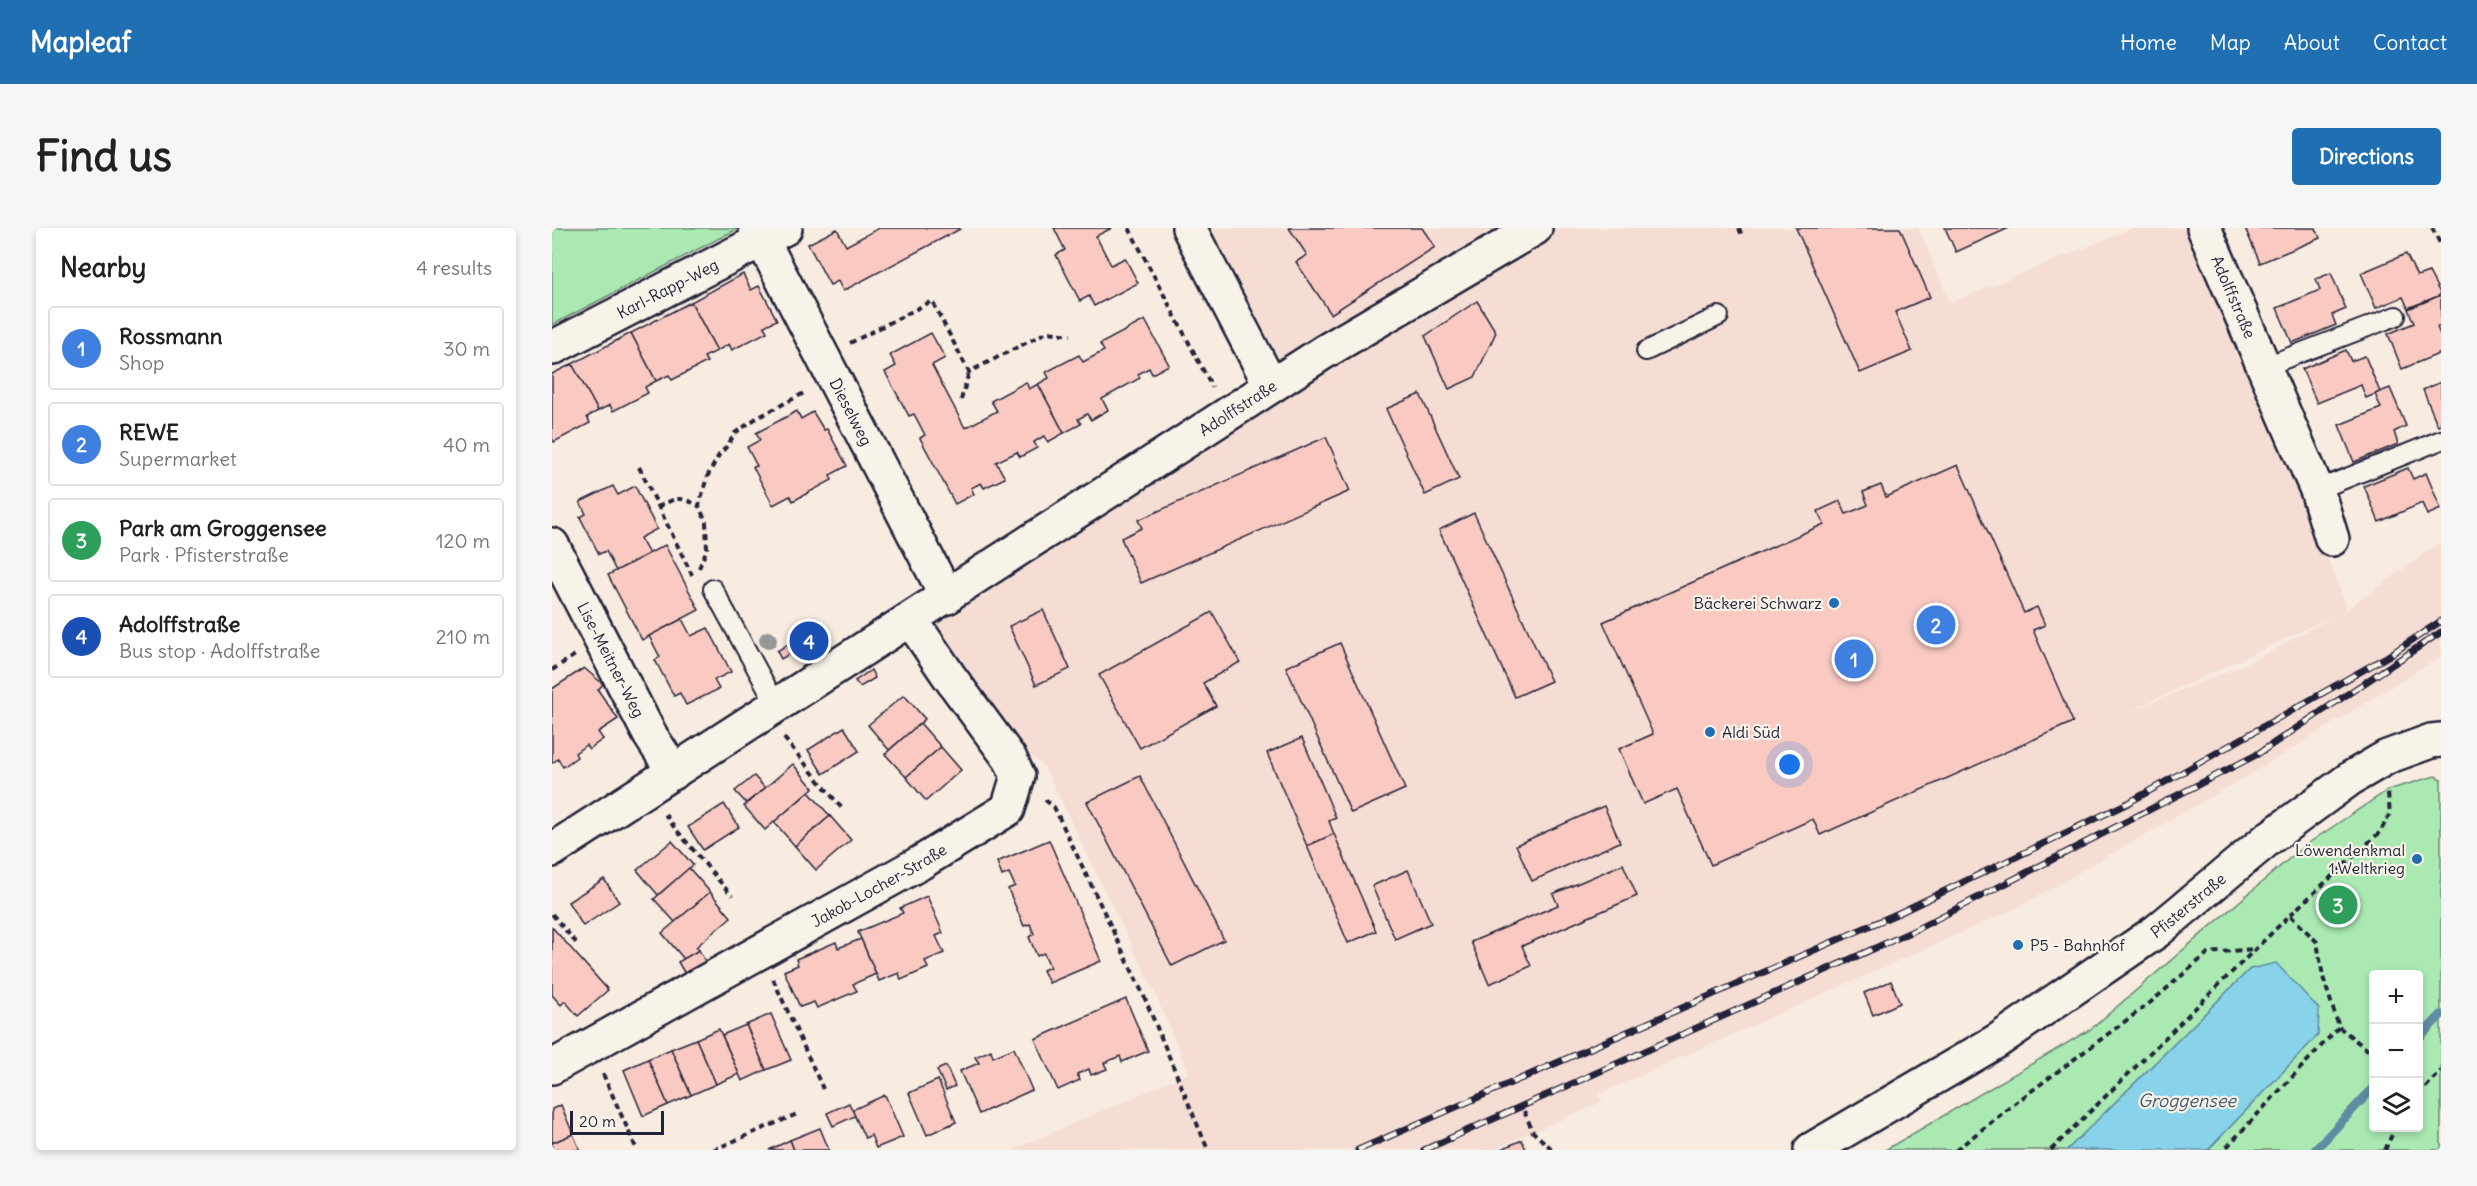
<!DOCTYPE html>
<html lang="en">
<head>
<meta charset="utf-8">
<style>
  :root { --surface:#fff; --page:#f6f6f6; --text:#202124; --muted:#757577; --line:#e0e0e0; --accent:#1f6fb2 }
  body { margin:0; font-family:Delius,sans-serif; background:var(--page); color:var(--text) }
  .controls { position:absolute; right:18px; bottom:18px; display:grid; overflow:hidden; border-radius:6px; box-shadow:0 3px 9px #0003 }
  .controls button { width:54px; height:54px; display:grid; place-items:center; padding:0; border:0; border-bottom:2px solid var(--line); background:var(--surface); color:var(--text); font:30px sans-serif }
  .scale { position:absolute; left:18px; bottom:15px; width:94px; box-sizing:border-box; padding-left:6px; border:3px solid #22223b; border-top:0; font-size:16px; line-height:21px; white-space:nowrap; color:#22223b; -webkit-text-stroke:4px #f7f3e8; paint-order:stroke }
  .you { position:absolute; left:1238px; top:537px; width:21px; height:21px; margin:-15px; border:4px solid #fff; border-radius:50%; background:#1a73e8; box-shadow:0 0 0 9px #1a73e833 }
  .badge { display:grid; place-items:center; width:39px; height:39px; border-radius:50%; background:var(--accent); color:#fff; font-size:20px; font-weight:700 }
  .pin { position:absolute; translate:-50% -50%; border:3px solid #fff; box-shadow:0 2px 6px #0006 }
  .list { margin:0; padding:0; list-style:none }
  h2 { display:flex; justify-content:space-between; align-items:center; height:78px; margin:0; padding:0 24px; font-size:26px }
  h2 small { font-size:20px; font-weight:400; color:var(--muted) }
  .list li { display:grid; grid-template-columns:39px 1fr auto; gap:18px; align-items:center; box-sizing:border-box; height:84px; margin:0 12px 12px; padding:0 12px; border:2px solid var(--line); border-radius:6px }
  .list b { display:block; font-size:22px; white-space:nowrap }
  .list p { margin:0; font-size:20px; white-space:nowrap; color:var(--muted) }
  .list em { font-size:20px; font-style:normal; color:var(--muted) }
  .icon { flex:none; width:33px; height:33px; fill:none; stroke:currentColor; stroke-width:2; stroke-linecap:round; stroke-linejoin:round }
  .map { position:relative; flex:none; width:1889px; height:922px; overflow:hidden; border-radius:6px }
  header { display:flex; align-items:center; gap:36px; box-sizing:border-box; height:84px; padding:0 30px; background:var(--accent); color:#fff }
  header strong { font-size:28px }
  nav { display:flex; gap:33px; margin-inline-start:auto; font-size:21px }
  .intro { display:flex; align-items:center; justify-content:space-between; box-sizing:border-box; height:144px; padding:0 36px }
  h1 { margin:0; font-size:42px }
  .button { padding:15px 27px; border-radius:6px; background:var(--accent); color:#fff; font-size:21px; font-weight:700 }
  main { display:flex; gap:36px; padding:0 36px }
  aside { flex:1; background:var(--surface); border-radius:6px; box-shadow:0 3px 9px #0003 }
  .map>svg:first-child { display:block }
</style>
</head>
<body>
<header>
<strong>Mapleaf</strong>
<nav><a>Home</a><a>Map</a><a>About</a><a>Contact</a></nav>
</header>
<div class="intro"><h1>Find us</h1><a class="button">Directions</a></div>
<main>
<aside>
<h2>Nearby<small>4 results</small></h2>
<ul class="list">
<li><span class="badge" style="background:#3f7fe0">1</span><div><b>Rossmann</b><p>Shop</p></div><em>30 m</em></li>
<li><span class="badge" style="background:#3f7fe0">2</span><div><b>REWE</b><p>Supermarket</p></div><em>40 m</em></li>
<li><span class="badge" style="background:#2e9e5b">3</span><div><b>Park am Groggensee</b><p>Park · Pfisterstraße</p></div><em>120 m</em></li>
<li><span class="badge" style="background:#1a4fb4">4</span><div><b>Adolffstraße</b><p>Bus stop · Adolffstraße</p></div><em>210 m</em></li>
</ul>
</aside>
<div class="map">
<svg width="1889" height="922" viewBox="0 0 1889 922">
  <rect width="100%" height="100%" fill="#f8ebe0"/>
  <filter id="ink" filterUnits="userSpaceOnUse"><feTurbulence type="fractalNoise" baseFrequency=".0167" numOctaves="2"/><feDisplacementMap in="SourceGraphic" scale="12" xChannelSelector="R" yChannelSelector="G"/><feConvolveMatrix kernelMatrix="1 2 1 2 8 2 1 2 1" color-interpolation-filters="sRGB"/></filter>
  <g filter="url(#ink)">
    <path fill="#f5ddd4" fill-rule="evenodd" d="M654,0h712l32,75 183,-75h59l108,254 47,127 94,-67v114l-185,115 -237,136 -420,187 3,8 -110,48h-480l177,-77 -34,-80 -111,-227 -66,-49 -67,-97 361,-247 4,-16zM1782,388l-79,44 -136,56z"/>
    <g fill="#aaeab2" stroke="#668676" stroke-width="1.5" fill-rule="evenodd">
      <path d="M0,0h187l-187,97z"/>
      <path d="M1883,548l6,3v371h-233l110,-115 -68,-66 -183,181h-182l206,-121 213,-183 84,-56zM1822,746h44v154h-44z"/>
    </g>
    <path fill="#88d3e9" stroke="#5f8ca3" stroke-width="1.5" d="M1724,735l43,46 -1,26 -110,115h-141l183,-181z"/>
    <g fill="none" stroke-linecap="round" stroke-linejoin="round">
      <g stroke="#5f8ca3" stroke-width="9">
        <path d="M1866,811l23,-24"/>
        <path d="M1763,922l59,-63"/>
      </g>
    </g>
    <g fill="#facac2" stroke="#22223b" stroke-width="1.5">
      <path d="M327,0h80l1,1 -117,62 -5,-10 -8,4 -22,-41 29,-15 9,17z"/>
      <path d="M502,0h58l-16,8 15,29 14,-7 13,25 -44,23 -5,-10 -9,5 -24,-46 9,-5z"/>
      <path d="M737,0h133l13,19 -104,67 -35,-52 11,-7z"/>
      <path d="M1244,0h104l30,69 -35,15 17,39 -52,22z"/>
      <path d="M1393,0h64l-53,24z"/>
      <path d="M1693,0h71l4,10 -60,25z"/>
      <path d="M1854,26l11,22 12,-4 12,23 -33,13 -5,-11 -27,11 -15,-35z"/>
      <path d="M1779,45l15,36 -14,6 4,10 -44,18 -15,-35 43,-18 -4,-11z"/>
      <path d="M191,46l8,16 8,-4 18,34 -13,6 3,6 -35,18 -3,-6 -12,7 -26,-49z"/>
      <path d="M1889,67v31l-4,1 4,10v16l-39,16 -14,-35 26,-11 -6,-14z"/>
      <path d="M925,73l19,31 -21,45 -26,12 -24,-53z"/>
      <path d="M139,74l26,49 -13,6 3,5 -35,18 -3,-5 -13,6 -25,-48z"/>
      <path d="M593,92l24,45 -17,9 -3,-6 -11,6 2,4 -38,21 6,11 -17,10 -4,-6 -9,5 3,5 -17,9 -26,-49 11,-6 -3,-6 33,-17 4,7 21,-11 -4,-7z"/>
      <path d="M79,105l25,48 -11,6 3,6 -35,18 -3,-6 -12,6 -26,-47z"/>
      <path d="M379,105l14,25 -13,7 33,63 32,-17 -6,-10 35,-19 3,7 9,-5 26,49 -16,9 -4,-6 -10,6 3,6 -17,9 -3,-5 -21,10 9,16 -21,10 -3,-5 -10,5 3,6 -19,10 -35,-66 5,-3 -11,-21 -5,2 -24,-44 11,-6 -6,-11z"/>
      <path d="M1794,122l5,11 14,-5 15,36 -14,6 -5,-13 -44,18 -15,-34z"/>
      <path d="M20,136l26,47 -11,6 3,6 -36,19 -2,-4v-64z"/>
      <path d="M1889,154v43l-3,1 -15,-36z"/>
      <path d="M1838,160l16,38 -12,6 4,12 -44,18 -15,-37 42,-17 -6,-14z"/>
      <path d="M868,166l39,85 -34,16 -39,-86z"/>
      <path d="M245,183l4,8 12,-7 11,18 3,-1 20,37 -17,9 2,5 -39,21 -3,-5 -17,9 -20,-38 4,-1 -10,-19 13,-7 -4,-7z"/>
      <path d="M774,209l24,54 -209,92 -20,-45 21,-10 -4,-8z"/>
      <path d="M1406,237l66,148 13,-6 8,18 -12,5 40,92 -253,113 -7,-16 -102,46 -34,-76 -34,15 -24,-55 34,-15 -50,-112 221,-98 -6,-13 22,-10 6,13 22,-9 -5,-13 18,-7 5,12z"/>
      <path d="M1856,240l5,11 13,-6 15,36 -14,6 -5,-12 -43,19 -15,-36z"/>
      <path d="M61,258l5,9 17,-9 22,43 -17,9 9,16 -33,17 -10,-20 -7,3 -19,-37 6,-3 -6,-12z"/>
      <path d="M922,285l77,168 -36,16 -76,-167z"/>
      <path d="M113,317l34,65 -57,30 -34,-65z"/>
      <path d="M491,382l27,59 -34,16 -27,-59z"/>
      <path d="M660,384l28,50 -37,21 13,23 -76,42 -41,-73z"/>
      <path d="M130,391l9,17 17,-8 23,44 -17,8 5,9 -33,16 -6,-12 -6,3 -19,-36 5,-3 -11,-21z"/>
      <path d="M243,412l4,8 -18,11 -4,-8z"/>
      <path d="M788,415l65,146 -54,24 -65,-146z"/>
      <path d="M32,440l19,16 -5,6 20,29 -20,13 5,7 -14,10 -3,-4 -11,8 2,4 -14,10 -5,-8 -6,4v-74z"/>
      <path d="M319,442l4,8 -15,9 -5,-6z"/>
      <path d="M352,467l21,24 -36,31 -21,-25z"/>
      <path d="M368,495l21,24 -35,30 -21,-23z"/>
      <path d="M292,499l15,24 -36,23 -15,-24z"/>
      <path d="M750,510l34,80 -7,3 5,13 -27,12 -40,-93z"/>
      <path d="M389,519l20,23 -35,31 -20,-24z"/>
      <path d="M241,536l20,24 -48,42 -21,-24z"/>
      <path d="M202,548l11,12 -19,15 -11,-12z"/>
      <path d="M588,548l84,164 -52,26 -85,-164z"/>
      <path d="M257,564l21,24 -35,30 -21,-24z"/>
      <path d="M172,576l15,23 -36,23 -15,-23z"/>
      <path d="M1052,578l16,36 -88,39 -16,-36z"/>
      <path d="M278,588l21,24 -35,30 -21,-24z"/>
      <path d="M782,606l42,97 -28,12 -41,-97z"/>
      <path d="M497,612l52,121 -52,22 -6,-13 7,-3 -6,-14 -7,3 -8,-19 5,-3 -4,-10 -6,2 -16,-37 7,-3 -6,-13 -7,3 -5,-14z"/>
      <path d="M120,613l21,24 -35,30 -21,-25z"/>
      <path d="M1071,636l14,32 -115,50 9,20 -42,18 -18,-42 87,-37 -5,-11z"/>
      <path d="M137,640l21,24 -35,30 -21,-23z"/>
      <path d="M856,642l23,53 -36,16 -23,-53z"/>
      <path d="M52,651l15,23 -36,24 -15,-24z"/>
      <path d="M158,664l21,25 -35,30 3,3 -15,9 -22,-26z"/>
      <path d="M375,668l16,37 -7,3 8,17 -19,8 3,7 -27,12 -2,-7 -20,8 -21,-49 45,-19 -3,-5z"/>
      <path d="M0,699l56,63 -30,26 -13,-15 -4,4 -9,-10z"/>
      <path d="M309,711l15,35 -23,10 4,7 -40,17 -3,-6 -14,5 -16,-36 14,-6 -2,-6 40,-17 2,6z"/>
      <path d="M147,722l7,13 -21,11 -7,-12z"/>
      <path d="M1339,753l9,22 -27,12 -9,-22z"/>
      <path d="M574,771l22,52 -26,11 -2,-6 -16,7 3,6 -16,6 -2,-6 -12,5 3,6 -22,10 -23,-51z"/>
      <path d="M219,786l20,46 -25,10 -20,-45z"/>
      <path d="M194,797l20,45 -24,11 -20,-46z"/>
      <path d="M167,801l20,45 -23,10 -20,-45z"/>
      <path d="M144,811l20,45 -25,11 -20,-46z"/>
      <path d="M462,820l18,42 -53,24 -19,-43 19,-8 -4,-6 16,-7 2,7z"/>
      <path d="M119,821l20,46 -23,10 -20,-46z"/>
      <path d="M96,831l20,46 -25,11 -19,-46z"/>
      <path d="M394,838l9,20 -9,4 -9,-20z"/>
      <path d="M386,852l18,42 -29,13 -18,-42z"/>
      <path d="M333,867l18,42 -27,11 -5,-13 -6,3 -13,-28z"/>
      <path d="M297,875l6,13 -22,10 -6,-13z"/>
      <path d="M9,877l12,29 -21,9v-34z"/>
      <path d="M268,900l9,22h-35l-4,-10z"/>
      <path d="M21,906l7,16h-28v-7z"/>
      <path d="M238,912l4,10h-25z"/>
      <path d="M970,912l4,10h-27z"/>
    </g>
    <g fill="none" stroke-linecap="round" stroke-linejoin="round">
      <g stroke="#22223b" stroke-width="22">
        <g id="lane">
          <path d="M1094,123l73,-35"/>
          <path d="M1712,139l132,-51"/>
          <path d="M1765,262l124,-50"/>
          <path d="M161,361l64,117"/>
        </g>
      </g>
      <g stroke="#22223b" stroke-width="38">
        <g id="street">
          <path id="s1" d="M204,0l191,369"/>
          <path d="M637,0l82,158"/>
          <path id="s2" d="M1652,0l113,262 15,49"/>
          <path id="s3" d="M0,120l233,-120"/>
          <path id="s4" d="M0,317l98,190 24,37"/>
          <path id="s5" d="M0,839l368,-204 88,-54 10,-33 -8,-17 -61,-83 -38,-56"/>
        </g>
      </g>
      <g stroke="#22223b" stroke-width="38">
        <g id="secondary">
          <path id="s6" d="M0,622l772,-498 211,-124"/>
          <path id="s7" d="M1259,922l186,-109 160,-110 112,-93 82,-60 36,-21 44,-16 10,-1"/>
        </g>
      </g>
      <g stroke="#22223b" stroke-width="4" stroke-dasharray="6 4.5" stroke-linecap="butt">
        <path d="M577,0l83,159"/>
        <path d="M1187,0l3,8"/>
        <path d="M1880,0l9,17"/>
        <path d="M298,115l82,-42 37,71 78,-40 24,3"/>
        <path d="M409,172l8,-28"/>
        <path d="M87,239l53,108"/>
        <path d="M106,279c19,-10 22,-11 41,-1"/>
        <path d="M147,340l8,-19 -1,-27 -7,-16 8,-29 12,-22 9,-10 7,-12 20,-14 51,-27"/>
        <path d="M0,442l23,-15"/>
        <path d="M232,510l60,73"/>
        <path d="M493,572l9,7 89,187 65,156"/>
        <path d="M113,586l9,13 58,69"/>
        <path d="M0,686l26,31"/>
        <path d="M1738,687l90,-83 10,-18 -2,-21"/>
        <path d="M221,751l50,110"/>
        <path d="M1787,799l35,28"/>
        <path d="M51,846l34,76"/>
        <path d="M1866,867l23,-24"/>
        <path d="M972,883l9,21 20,18"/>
        <path d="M161,922l84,-36"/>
        <path d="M1404,922l62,-49 133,-99 57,-49 47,-4"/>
        <path d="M1499,922l239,-235 27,27 6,35 16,50 -115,123"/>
        <path d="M1833,922l10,-22"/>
      </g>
      <use href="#lane" stroke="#f7f3e8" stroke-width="18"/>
      <use href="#street" stroke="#f7f3e8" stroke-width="33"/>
      <use href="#secondary" stroke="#f7f3e8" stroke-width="33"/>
      <g stroke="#22223b" stroke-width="7">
        <g id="rail">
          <path d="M806,922l543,-238 227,-109 260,-147 53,-35"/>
          <path d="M872,922l487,-218 345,-177 185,-123"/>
        </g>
      </g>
      <use href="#rail" stroke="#f7f3e8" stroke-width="4.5" stroke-dasharray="14" stroke-linecap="butt"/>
    </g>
    <circle fill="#959896" cx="216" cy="412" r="9"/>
  </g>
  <g fill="#1f6fb2" stroke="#f7f3e8" stroke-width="2">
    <circle cx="1282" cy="375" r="6"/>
    <circle cx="1158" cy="504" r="6"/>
    <circle cx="1865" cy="631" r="6"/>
    <circle cx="1466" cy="717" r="6"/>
  </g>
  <g text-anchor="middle" stroke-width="4.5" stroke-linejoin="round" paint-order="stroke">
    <g font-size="16" fill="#22223b" stroke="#f7f3e8">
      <text dy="6" stroke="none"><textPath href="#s3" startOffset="130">Karl-Rapp-Weg</textPath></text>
      <text dy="6" stroke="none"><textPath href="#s2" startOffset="75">Adolffstraße</textPath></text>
      <text dy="6" stroke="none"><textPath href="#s6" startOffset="816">Adolffstraße</textPath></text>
      <text dy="6" stroke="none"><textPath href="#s1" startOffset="207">Dieselweg</textPath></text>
      <text dy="6" stroke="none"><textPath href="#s4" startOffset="129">Lise-Meitner-Weg</textPath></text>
      <text dy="6" stroke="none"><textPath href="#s5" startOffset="374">Jakob-Locher-Straße</textPath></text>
      <text dy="6" stroke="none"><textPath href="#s7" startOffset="450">Pfisterstraße</textPath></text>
    </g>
    <g font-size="16" fill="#22223b" stroke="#f7f3e8" text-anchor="end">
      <text x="1270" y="381">Bäckerei Schwarz</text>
      <text x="1170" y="510" text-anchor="start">Aldi Süd</text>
      <text x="1853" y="628">Löwendenkmal<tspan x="1853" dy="18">1.Weltkrieg</tspan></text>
      <text x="1478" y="723" text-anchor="start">P5 - Bahnhof</text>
    </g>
    <g font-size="18" font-style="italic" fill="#41576f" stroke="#f7f3e8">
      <text x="1635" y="879">Groggensee</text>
    </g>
  </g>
</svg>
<div class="controls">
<button>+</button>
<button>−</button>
<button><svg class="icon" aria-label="layers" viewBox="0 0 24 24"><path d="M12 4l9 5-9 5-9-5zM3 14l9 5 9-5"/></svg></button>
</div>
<div class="scale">20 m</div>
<div class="you"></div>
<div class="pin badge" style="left:1302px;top:431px;background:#3f7fe0">1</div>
<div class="pin badge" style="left:1384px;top:397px;background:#3f7fe0">2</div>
<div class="pin badge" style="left:1786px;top:677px;background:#2e9e5b">3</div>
<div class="pin badge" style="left:257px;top:413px;background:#1a4fb4">4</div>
</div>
</main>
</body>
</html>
